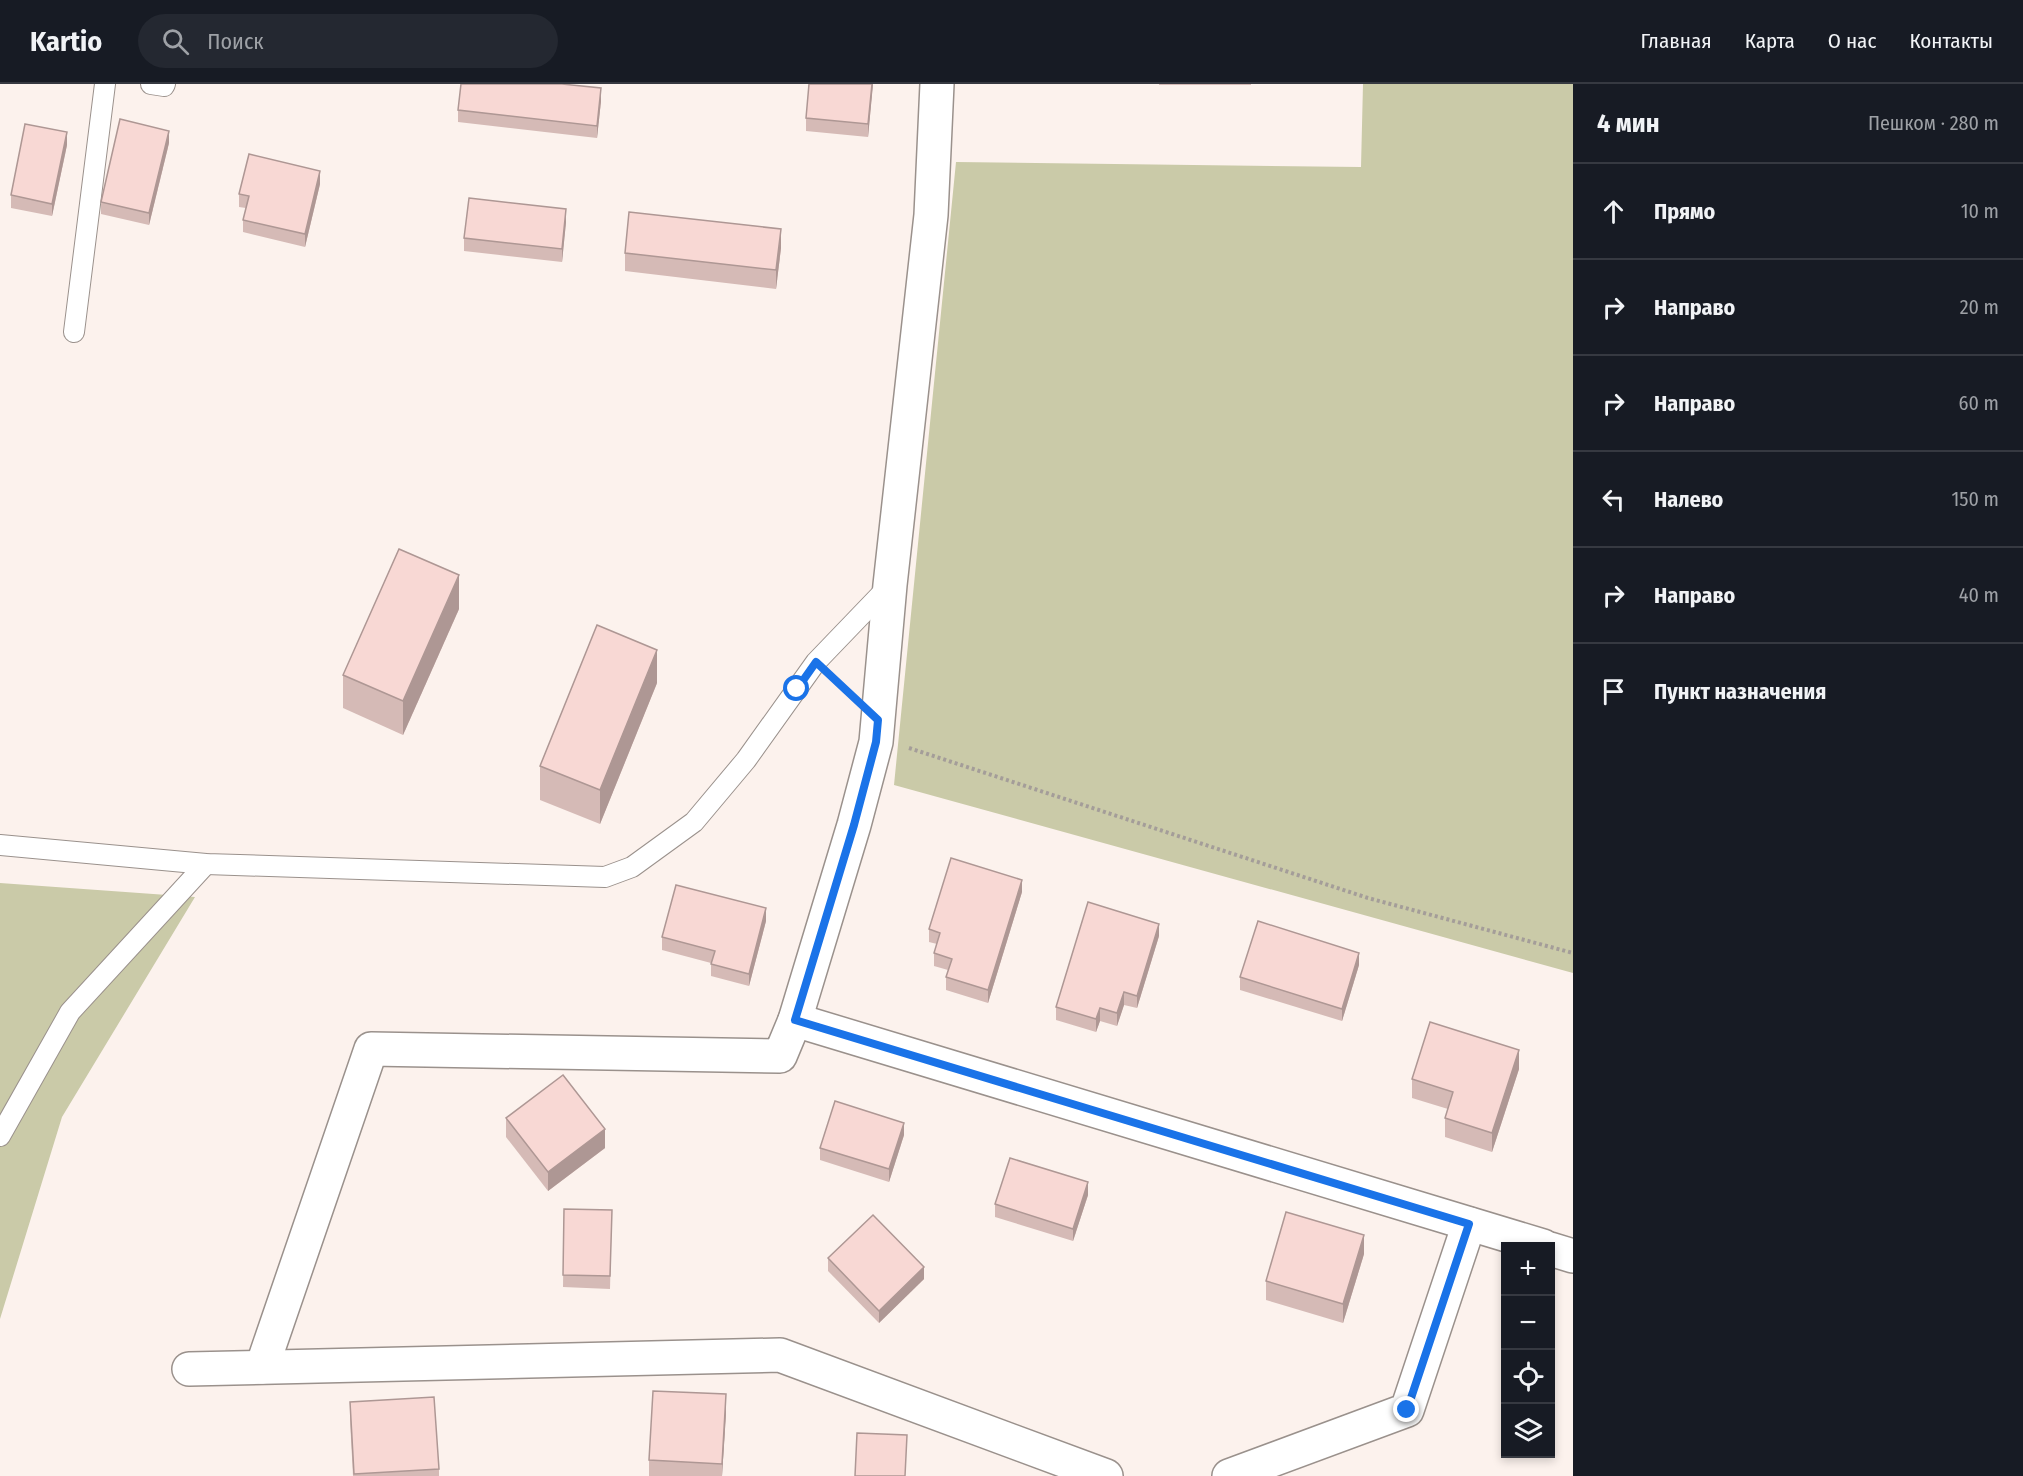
<!DOCTYPE html>
<html lang="ru">
<head>
<meta charset="utf-8">
<style>
  :root { --surface:#171b24; --page:#242831; --text:#f1f3f6; --muted:#9ea1a6; --line:#363941 }
  body { margin:0; font-family:"Fira Sans Condensed",sans-serif; background:var(--page); color:var(--text) }
  .controls { position:absolute; right:18px; bottom:18px; display:grid; overflow:hidden; border-radius:0px; box-shadow:0 3px 9px #0003 }
  .controls button { width:54px; height:54px; display:grid; place-items:center; padding:0; border:0; border-bottom:2px solid var(--line); background:var(--surface); color:var(--text); font:30px sans-serif }
  .stop { position:absolute; width:18px; height:18px; margin:-14px; border:4px solid #1a73e8; border-radius:50%; background:#fff }
  .stop.end { background:#1a73e8; border-color:#fff; box-shadow:0 2px 6px #0008 }
  .list { margin:0; padding:0; list-style:none }
  h2 { display:flex; justify-content:space-between; align-items:center; height:78px; margin:0; padding:0 24px; font-size:26px }
  h2 small { font-size:20px; font-weight:400; color:var(--muted) }
  .list li { display:grid; grid-template-columns:39px 1fr auto; gap:18px; align-items:center; box-sizing:border-box; height:96px; padding:0 24px; border-top:2px solid var(--line) }
  .list b { display:block; font-size:22px; white-space:nowrap }
  .list em { font-size:20px; font-style:normal; color:var(--muted) }
  .icon { flex:none; width:33px; height:33px; fill:none; stroke:currentColor; stroke-width:2; stroke-linecap:round; stroke-linejoin:round }
  .map { position:relative; flex:none; width:1573px; height:1392px; overflow:hidden }
  header { display:flex; align-items:center; gap:36px; box-sizing:border-box; height:84px; padding:0 30px; background:var(--surface); border-bottom:2px solid var(--line) }
  header strong { font-size:28px }
  nav { display:flex; gap:33px; margin-inline-start:auto; font-size:21px }
  .search { width:420px; height:54px; background:var(--page); display:flex; align-items:center; gap:15px; box-sizing:border-box; padding:0 21px; border-radius:33px; color:var(--muted); font-size:22px }
  main { display:flex }
  aside { flex:1; background:var(--surface) }
  .map>svg:first-child { display:block }
</style>
</head>
<body>
<header>
<strong>Kartio</strong>
<div class="search"><svg class="icon" aria-label="search" viewBox="0 0 24 24"><circle cx="10" cy="10" r="6"/><path d="M15 15l6 6"/></svg>Поиск</div>
<nav><a>Главная</a><a>Карта</a><a>О нас</a><a>Контакты</a></nav>
</header>
<main>
<div class="map">
<svg width="1573" height="1392" viewBox="0 0 1573 1392">
  <rect width="100%" height="100%" fill="#fcf2ed"/>
  <g fill="#cacaa8">
    <path d="M1363,0h210v889l-679,-188 62,-623 405,5z"/>
    <path d="M0,799l195,14 -133,220 -62,202z"/>
  </g>
  <g fill="none" stroke-linecap="round" stroke-linejoin="round">
    <g stroke="#9a918c" stroke-width="22">
      <g id="service">
        <path d="M151,0l13,2 1,-2"/>
        <path d="M74,248l31,-248"/>
        <path d="M0,761l206,19 399,13 27,-10 62,-45 52,-62 70,-98 74,-77"/>
        <path d="M0,1052l70,-124 136,-148"/>
      </g>
    </g>
    <g stroke="#9a918c" stroke-width="36">
      <g id="minor">
        <path d="M795,936l748,226"/>
        <path d="M1550,1165l23,7"/>
        <path d="M262,1283l109,-318 409,7 15,-36 59,-195 22,-83 14,-157 41,-370 6,-131"/>
        <path d="M189,1285l591,-14 326,121"/>
        <path d="M1229,1392l178,-66 62,-186"/>
      </g>
    </g>
    <g stroke="#a49d99" stroke-width="4" stroke-dasharray="3 3" stroke-linecap="butt">
      <path d="M834,595l14,13"/>
      <path d="M909,664l459,150 205,55"/>
    </g>
    <use href="#service" stroke="#fff" stroke-width="20"/>
    <use href="#minor" stroke="#fff" stroke-width="33"/>
  </g>
  <g fill="#d5bab6">
    <path d="M809,0h64l-5,53 -62,-6v-13z"/>
    <rect x="1159" y="0" width="92" height="1"/>
    <path d="M601,17l-4,37 -139,-16v-12z"/>
    <path d="M169,59l-20,82 -48,-11v-12z"/>
    <path d="M67,61l-15,71 -41,-8v-13z"/>
    <path d="M320,100l-15,63 -62,-15v-12l3,-12 -7,-1v-13z"/>
    <path d="M566,138l-4,40 -98,-11v-13z"/>
    <path d="M781,164l-5,41 -151,-18v-18z"/>
    <path d="M459,525l-56,126 -60,-27v-33z"/>
    <path d="M657,599l-57,141 -60,-24v-34z"/>
    <path d="M1022,808l-34,111 -42,-13v-13l2,-7 -14,-4v-13l3,-9 -8,-2v-13z"/>
    <path d="M766,837l-17,65 -38,-10v-13l-49,-13v-13z"/>
    <path d="M1159,852l-22,72 -13,-3 -7,21 -17,-5 -4,11 -40,-12v-13z"/>
    <path d="M1359,881l-17,56 -102,-31v-13z"/>
    <path d="M1519,985l-27,83 -47,-15v-19l3,-9 -36,-11v-19z"/>
    <path d="M506,1034l99,30 -57,43 -42,-54z"/>
    <path d="M904,1051l-15,47 -69,-22v-12z"/>
    <path d="M1088,1111l-15,46 -78,-24v-13z"/>
    <path d="M564,1125l48,1 -2,79 -47,-2z"/>
    <path d="M1364,1170l-21,69 -77,-23v-19z"/>
    <path d="M828,1174l96,21 -45,44 -51,-52z"/>
    <path d="M350,1318l89,67v7h-86l-3,-56z"/>
    <path d="M726,1329l-4,63h-73v-16z"/>
  </g>
  <g fill="#ae9794">
    <path d="M872,0h1l-5,53v-13z"/>
    <path d="M601,4v13l-4,37v-12z"/>
    <path d="M169,47v12l-20,82v-12z"/>
    <path d="M67,48v13l-15,71v-12z"/>
    <path d="M320,87v13l-15,63v-13z"/>
    <path d="M566,125v13l-4,40v-13z"/>
    <path d="M781,145v19l-5,41v-19z"/>
    <path d="M459,491v34l-56,126v-34z"/>
    <path d="M657,566v33l-57,141v-34z"/>
    <path d="M1022,796v12l-34,111v-13z"/>
    <path d="M766,824v13l-17,65v-12z"/>
    <path d="M1159,840v12l-22,72v-12z"/>
    <path d="M1359,869v12l-17,56v-12z"/>
    <path d="M1124,908v13l-7,21v-13z"/>
    <path d="M1100,924v13l-4,11v-13z"/>
    <path d="M1519,966v19l-27,83v-19z"/>
    <path d="M904,1039v12l-15,47v-13z"/>
    <path d="M605,1045v19l-57,43v-19z"/>
    <path d="M1088,1098v13l-15,46v-12z"/>
    <path d="M1364,1151v19l-21,69v-19z"/>
    <path d="M924,1183v12l-45,44v-12z"/>
    <path d="M726,1310v19l-4,63v-12z"/>
  </g>
  <g fill="#f8d8d4" stroke="#ae9794" stroke-width="1.5">
    <path d="M461,0h101l39,4 -4,38 -139,-16z"/>
    <path d="M809,0h63l-4,40 -62,-6z"/>
    <path d="M120,35l49,12 -20,82 -48,-11z"/>
    <path d="M25,40l42,8 -15,72 -41,-9z"/>
    <path d="M249,70l71,17 -15,63 -62,-14 6,-24 -10,-2z"/>
    <path d="M469,114l97,11 -4,40 -98,-11z"/>
    <path d="M629,128l152,17 -5,41 -151,-17z"/>
    <path d="M399,465l60,26 -56,126 -60,-26z"/>
    <path d="M597,541l60,25 -57,140 -60,-24z"/>
    <path d="M951,774l71,22 -34,110 -42,-13 6,-18 -18,-6 6,-20 -11,-4z"/>
    <path d="M676,801l90,23 -17,66 -38,-10 4,-13 -53,-14z"/>
    <path d="M1088,818l71,22 -22,72 -13,-4 -7,21 -17,-5 -4,11 -40,-12z"/>
    <path d="M1258,837l101,32 -17,56 -102,-32z"/>
    <path d="M1430,938l89,28 -27,83 -47,-15 8,-26 -41,-13z"/>
    <path d="M563,991l42,54 -57,43 -42,-54z"/>
    <path d="M835,1017l69,22 -15,46 -69,-21z"/>
    <path d="M1010,1074l78,24 -15,47 -78,-25z"/>
    <path d="M564,1125l48,1 -2,66 -47,-1z"/>
    <path d="M1286,1128l78,23 -21,69 -77,-23z"/>
    <path d="M873,1131l51,52 -45,44 -51,-53z"/>
    <path d="M653,1307l73,3 -4,70 -73,-4z"/>
    <path d="M434,1313l5,72 -85,5 -4,-72z"/>
    <path d="M857,1349l50,2 -2,41h-50z"/>
  </g>
  <g fill="none" stroke-linecap="round" stroke-linejoin="round">
    <path stroke="#1a73e8" stroke-width="8" d="M797,605l19,-27 62,58 -2,22 -22,83 -59,195 674,204 -62,186"/>
  </g>
</svg>
<div class="controls">
<button>+</button>
<button>−</button>
<button><svg class="icon" aria-label="locate" viewBox="0 0 24 24"><circle cx="12" cy="12" r="6"/><path d="M12 2v4M12 18v4M2 12h4M18 12h4"/></svg></button>
<button><svg class="icon" aria-label="layers" viewBox="0 0 24 24"><path d="M12 4l9 5-9 5-9-5zM3 14l9 5 9-5"/></svg></button>
</div>
<div class="stop" style="left:797px;top:605px"></div>
<div class="stop end" style="left:1407px;top:1326px"></div>
</div>
<aside>
<h2>4 мин<small>Пешком · 280 m</small></h2>
<ul class="list">
<li><svg class="icon" aria-label="ahead" viewBox="0 0 24 24"><path d="M12 20V5M6 11l6-6 6 6"/></svg><div><b>Прямо</b></div><em>10 m</em></li>
<li><svg class="icon" aria-label="right" viewBox="0 0 24 24"><path d="M7 20v-9h11M14 6l5 5-5 5"/></svg><div><b>Направо</b></div><em>20 m</em></li>
<li><svg class="icon" aria-label="right" viewBox="0 0 24 24"><path d="M7 20v-9h11M14 6l5 5-5 5"/></svg><div><b>Направо</b></div><em>60 m</em></li>
<li><svg class="icon" aria-label="left" viewBox="0 0 24 24"><path d="M17 20v-9H6M10 6l-5 5 5 5"/></svg><div><b>Налево</b></div><em>150 m</em></li>
<li><svg class="icon" aria-label="right" viewBox="0 0 24 24"><path d="M7 20v-9h11M14 6l5 5-5 5"/></svg><div><b>Направо</b></div><em>40 m</em></li>
<li><svg class="icon" aria-label="arrive" viewBox="0 0 24 24"><path d="M6 21V4h12l-3 4 3 4H6"/></svg><div><b>Пункт назначения</b></div></li>
</ul>
</aside>
</main>
</body>
</html>
